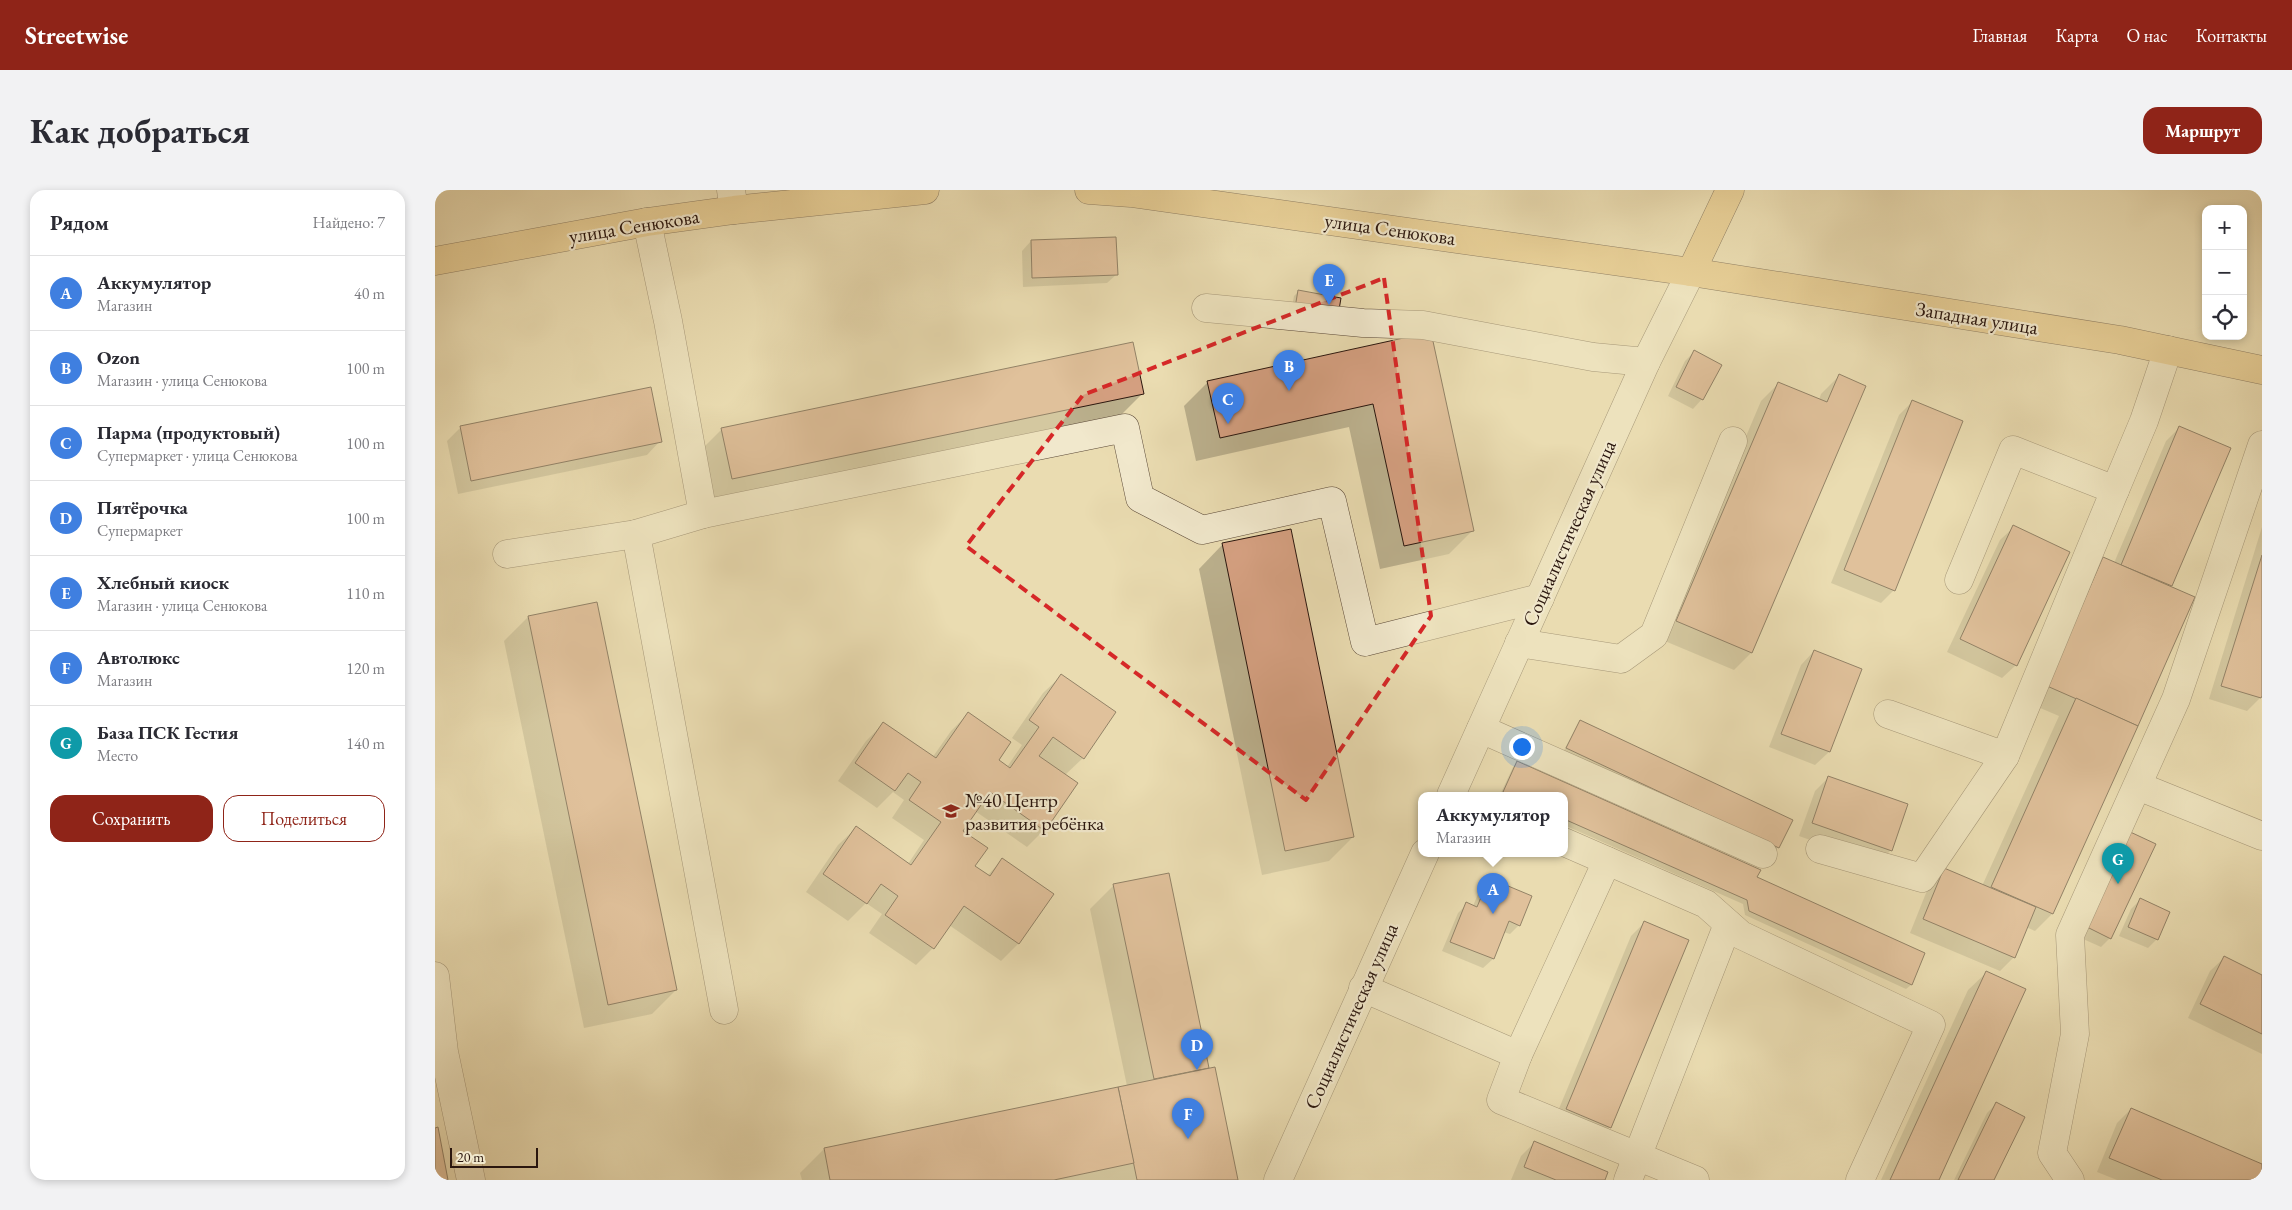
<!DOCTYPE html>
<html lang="ru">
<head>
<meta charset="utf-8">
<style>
  :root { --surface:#fff; --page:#f2f2f3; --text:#2b2b33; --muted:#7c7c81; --line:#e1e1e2; --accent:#8f2418 }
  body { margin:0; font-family:"EB Garamond",serif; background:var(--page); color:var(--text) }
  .controls { position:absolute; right:15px; top:15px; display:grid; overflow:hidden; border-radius:10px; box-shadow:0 2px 8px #0003 }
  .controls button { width:45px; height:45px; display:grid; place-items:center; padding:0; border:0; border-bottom:1px solid var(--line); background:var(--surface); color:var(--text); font:25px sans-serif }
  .scale { position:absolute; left:15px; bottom:12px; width:88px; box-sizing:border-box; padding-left:5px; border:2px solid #2a160e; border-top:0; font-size:14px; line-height:18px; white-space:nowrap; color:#2a160e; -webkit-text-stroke:4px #f1e8cc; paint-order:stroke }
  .you { position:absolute; left:1086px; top:556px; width:18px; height:18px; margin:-12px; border:4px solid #fff; border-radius:50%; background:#1a73e8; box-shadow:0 0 0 8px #1a73e833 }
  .badge { display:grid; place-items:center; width:32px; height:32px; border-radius:50%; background:var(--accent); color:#fff; font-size:16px; font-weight:700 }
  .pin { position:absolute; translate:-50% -41px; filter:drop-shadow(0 1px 2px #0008) }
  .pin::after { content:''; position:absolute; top:26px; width:18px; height:15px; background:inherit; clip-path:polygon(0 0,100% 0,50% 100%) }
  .popup { position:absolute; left:983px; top:602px; width:150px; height:65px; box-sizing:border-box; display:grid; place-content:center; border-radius:10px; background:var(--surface); filter:drop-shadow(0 1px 4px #0005); font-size:16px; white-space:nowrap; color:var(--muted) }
  .popup b { font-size:19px; color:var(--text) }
  .popup::after { content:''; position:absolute; left:50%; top:100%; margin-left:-10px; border:10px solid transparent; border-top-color:var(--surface) }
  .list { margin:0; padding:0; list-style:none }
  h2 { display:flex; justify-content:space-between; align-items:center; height:65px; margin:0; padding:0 20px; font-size:21px }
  h2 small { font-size:16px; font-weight:400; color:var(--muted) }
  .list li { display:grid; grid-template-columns:32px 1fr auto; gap:15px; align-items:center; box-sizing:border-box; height:75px; padding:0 20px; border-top:1px solid var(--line) }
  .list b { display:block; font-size:19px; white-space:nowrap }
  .list p { margin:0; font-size:16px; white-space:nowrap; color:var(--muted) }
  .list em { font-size:16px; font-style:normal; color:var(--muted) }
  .actions { display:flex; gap:10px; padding:15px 20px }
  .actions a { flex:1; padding:11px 0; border:1px solid var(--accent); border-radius:15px; text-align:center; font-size:18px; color:var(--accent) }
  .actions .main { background:var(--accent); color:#fff }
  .icon { flex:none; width:28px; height:28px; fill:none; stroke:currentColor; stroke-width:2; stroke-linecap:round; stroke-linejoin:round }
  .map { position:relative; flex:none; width:1827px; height:990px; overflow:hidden; border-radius:15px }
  header { display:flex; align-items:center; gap:30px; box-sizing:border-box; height:70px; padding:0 25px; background:var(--accent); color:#fff }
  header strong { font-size:24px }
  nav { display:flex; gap:28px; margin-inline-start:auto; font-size:18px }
  .intro { display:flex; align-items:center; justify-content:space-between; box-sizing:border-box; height:120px; padding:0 30px }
  h1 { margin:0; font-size:35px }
  .button { padding:12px 22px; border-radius:15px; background:var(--accent); color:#fff; font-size:18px; font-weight:700 }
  main { display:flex; gap:30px; padding:0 30px }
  aside { flex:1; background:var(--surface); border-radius:15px; box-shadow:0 2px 8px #0003 }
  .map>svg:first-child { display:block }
</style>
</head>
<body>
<header>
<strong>Streetwise</strong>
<nav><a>Главная</a><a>Карта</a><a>О нас</a><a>Контакты</a></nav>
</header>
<div class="intro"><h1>Как добраться</h1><a class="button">Маршрут</a></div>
<main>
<aside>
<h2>Рядом<small>Найдено: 7</small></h2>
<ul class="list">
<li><span class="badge" style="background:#3f7fe0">A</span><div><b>Аккумулятор</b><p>Магазин</p></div><em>40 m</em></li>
<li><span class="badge" style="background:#3f7fe0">B</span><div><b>Ozon</b><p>Магазин · улица Сенюкова</p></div><em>100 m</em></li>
<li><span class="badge" style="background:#3f7fe0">C</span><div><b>Парма (продуктовый)</b><p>Супермаркет · улица Сенюкова</p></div><em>100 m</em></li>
<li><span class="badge" style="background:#3f7fe0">D</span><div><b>Пятёрочка</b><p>Супермаркет</p></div><em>100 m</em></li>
<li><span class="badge" style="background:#3f7fe0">E</span><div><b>Хлебный киоск</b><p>Магазин · улица Сенюкова</p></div><em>110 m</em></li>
<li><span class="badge" style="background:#3f7fe0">F</span><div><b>Автолюкс</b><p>Магазин</p></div><em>120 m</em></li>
<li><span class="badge" style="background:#0f9aa8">G</span><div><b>База ПСК Гестия</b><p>Место</p></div><em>140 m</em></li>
</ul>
<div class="actions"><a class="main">Сохранить</a><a>Поделиться</a></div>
</aside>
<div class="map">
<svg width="1827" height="990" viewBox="0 0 1827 990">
  <rect width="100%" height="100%" fill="#eadcb1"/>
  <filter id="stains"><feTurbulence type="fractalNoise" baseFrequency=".004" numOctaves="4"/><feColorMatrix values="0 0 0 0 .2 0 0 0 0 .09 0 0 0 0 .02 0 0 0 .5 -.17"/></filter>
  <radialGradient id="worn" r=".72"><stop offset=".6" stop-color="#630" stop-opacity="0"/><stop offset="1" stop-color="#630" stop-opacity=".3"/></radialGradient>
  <g fill="#0003">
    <path d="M680,48l2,36 -10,9 -84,4 -1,-36 9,-10z"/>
    <path d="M863,102l35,27 -42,-7 3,-16z"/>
    <path d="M995,143l43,197 -24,24 -69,15 -31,-142 -153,34 -12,-55 24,-24z"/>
    <path d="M1259,162l8,47 -9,10 -25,-13 17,-35z"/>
    <path d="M1404,186l25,11 -113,266 -17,17 -74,-31 101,-238 18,-18 40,17 2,-6z"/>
    <path d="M707,204l-24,24 -410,85 -10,-50 24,-24z"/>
    <path d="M1477,212l-18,188 -13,13 -50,-20 68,-168z"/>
    <path d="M26,237l199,14 -13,14 -189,39 -11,-53z"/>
    <path d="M1745,237l49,21 -59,139 -118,327 -17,17 -9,-4 -12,30 -14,14 -90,-38 20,-50 14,-13 38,16 77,-170 -28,-12 55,-128 18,-18 10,5 52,-122z"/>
    <path d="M1579,337l2,138 -14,13 -55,-26 53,-112z"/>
    <path d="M1827,337v165l-2,6 -13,13 -38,-12z"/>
    <path d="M788,354l130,293 -24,24 -67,14 -63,-306z"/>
    <path d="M93,427l148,373 -24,24 -68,14 -80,-387z"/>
    <path d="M1379,461l15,101 -14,13 -46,-18 32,-82z"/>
    <path d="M626,486l22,82 -18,17 -21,55 -17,17 -52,-36 -14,20 12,36 14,9 15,-16 50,35 -34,49 -17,17 -52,-36 -16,23 -17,17 -47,-32 13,-19 -16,-11 -18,18 -42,-29 32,-47 18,-17 52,36 16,-24 -32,-22 12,-18 -11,-8 -16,16 -39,-27 28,-40 17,-17 49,34 19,-27 17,-17 29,46 10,7 15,-22 -10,-7 31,-45z"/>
    <path d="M1145,531l198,126 -4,5 -211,-100z"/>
    <path d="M1082,572l238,115 169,77 -13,31 -5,4 -161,-74 -2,-11 -179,-79v-30h-64l13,-28z"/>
    <path d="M1394,587l62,73 -14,14 -78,-28 16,-45z"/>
    <path d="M1719,655l-44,93 -9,9 -29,-13z"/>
    <path d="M1054,689l30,46 -9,9 -7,-2 -10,27 -10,9 -41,-17 16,-38 9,-9 6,2 7,-17z"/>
    <path d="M679,695l93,182 -2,3 32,110h-435l-2,-7 24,-24 303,-63 -37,-177z"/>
    <path d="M1705,710l17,39 -9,9 -29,-12 12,-27z"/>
    <path d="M1209,733l-34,204 -13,13 -44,-17 78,-187z"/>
    <path d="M1789,768l38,18v78l-74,-36 22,-47z"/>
    <path d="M1551,783l-48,207h-57l87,-190z"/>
    <path d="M1561,914l-4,76h-38l33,-67z"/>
    <path d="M1696,919l131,56v15h-145l-20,-8 20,-49z"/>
    <path d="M1099,953l70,37h-93l10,-24z"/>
  </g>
  <g fill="#d5a081" stroke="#2a160e">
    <path d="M681,47l2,38 -86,3 -1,-38z"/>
    <path d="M863,100l43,8 -3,18 -43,-8z"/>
    <path d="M996,142l43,199 -70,15 -31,-142 -153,34 -13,-57z"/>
    <path d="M698,152l11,52 -412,85 -11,-51z"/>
    <path d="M1259,160l28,15 -19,35 -27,-13z"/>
    <path d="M1404,184l27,12 -114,267 -76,-32 102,-239 49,20z"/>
    <path d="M216,197l11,55 -191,39 -11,-55z"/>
    <path d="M1477,210l51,21 -68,170 -51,-21z"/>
    <path d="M1744,236l52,22 -59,138 -51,-21z"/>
    <path d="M1578,335l57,27 -53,114 -57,-27z"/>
    <path d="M856,339l63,308 -69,14 -63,-308z"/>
    <path d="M1827,365v141l-1,2 -40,-12z"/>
    <path d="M1668,367l92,40 -57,129 -91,-40z"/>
    <path d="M162,412l80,388 -69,15 -80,-389z"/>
    <path d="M1379,460l48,19 -32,83 -49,-18z"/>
    <path d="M626,484l55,38 -32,47 -31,-22 -14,19 39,27 -33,48 -55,-39 -27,39 25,17 -13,18 15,10 12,-18 52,36 -35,50 -55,-38 -30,43 -49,-34 13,-19 -17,-12 -14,20 -44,-30 33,-48 55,39 30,-43 -32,-22 12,-18 -13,-9 -13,18 -40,-28 28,-41 53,36 32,-46 43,30 -12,18 11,8 29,-41 -10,-7z"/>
    <path d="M1641,508l62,28 -85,188 -62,-27z"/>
    <path d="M1145,530l213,100 -14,28 -213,-100z"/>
    <path d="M1082,571l244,109 -4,7 168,76 -13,32 -163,-74 -2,-11 -183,-81v-24h-53l-8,-3z"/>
    <path d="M1393,586l80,28 -16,47 -80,-28z"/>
    <path d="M1691,640l30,14 -45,95 -30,-15z"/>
    <path d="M1509,678l92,39 -21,51 -92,-39z"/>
    <path d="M734,683l40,195 -55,11 -41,-195z"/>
    <path d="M1054,688l43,18 -12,30 -11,-5 -15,38 -44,-17 16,-40 11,5z"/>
    <path d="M1705,708l30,14 -12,28 -30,-13z"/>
    <path d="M1209,731l45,19 -78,188 -45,-19z"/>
    <path d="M1789,766l38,19v59l-62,-30z"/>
    <path d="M1551,781l40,18 -87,191h-49z"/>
    <path d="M780,877l23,113h-101l-19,-93z"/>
    <path d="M683,897l16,76 -80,17h-224l-6,-32z"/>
    <path d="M1561,912l29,15 -31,63h-36z"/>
    <path d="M1696,918l131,56v16h-100l-53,-22z"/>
    <path d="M3,937l10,53h-13v-52z"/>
    <path d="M1099,951l74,31 -3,8h-49l-32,-13z"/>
  </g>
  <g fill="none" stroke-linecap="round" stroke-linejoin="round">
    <g stroke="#5a4837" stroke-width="29">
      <g id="minor">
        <path d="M296,0l3,20"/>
        <path d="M212,32l21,99 35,193 -67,20 88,476"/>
        <path d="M771,118l157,15 60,2 170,32 53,5"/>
        <path d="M268,324l422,-86 15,70 62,32 130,-29 33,141 175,-44"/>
        <path d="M72,364l129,-20"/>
        <path d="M1524,390l54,-130 102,40 29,-69 24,-71"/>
        <path d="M1084,453l102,16 33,-24 79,-194"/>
        <path d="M1453,524l117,42 110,-266"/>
        <path d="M1046,539l282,125"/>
        <path d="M1703,596l124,50"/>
        <path d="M1016,605l195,-433 45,-90"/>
        <path d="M1129,652l142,62 35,31 190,90 -71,155"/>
        <path d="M1385,659l102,29 83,-122"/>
        <path d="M1172,671l-89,194 -17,45 194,80"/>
        <path d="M0,786l9,76 27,128"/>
        <path d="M928,798l155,67"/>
        <path d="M843,990l147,-327"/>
        <path d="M1193,990l100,-256"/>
        <path d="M1635,990l-18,-27 23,-119 -5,-99 106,-236 86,-254"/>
      </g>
    </g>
    <g stroke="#2a160e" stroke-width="29">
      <g id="major">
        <path d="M654,0l42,3 560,79 429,68 142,30"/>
        <path d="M0,71l212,-39 87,-12 191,-20"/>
        <path d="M1256,82l39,-82"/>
      </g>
    </g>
    <use href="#minor" stroke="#f1e8cc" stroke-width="28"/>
    <use href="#major" stroke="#e5be78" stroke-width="28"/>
  </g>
  <path d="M0 0H1827V990H0ZM949,88l47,338 -125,184 -340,-254 117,-151z" fill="#eadcb1" fill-opacity=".55" fill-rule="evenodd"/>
  <path fill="none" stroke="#d62828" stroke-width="4" stroke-dasharray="10 6" stroke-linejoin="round" d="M949,88l47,338 -125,184 -340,-254 117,-151z"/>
  <defs>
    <g id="school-bare" transform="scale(1.35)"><path d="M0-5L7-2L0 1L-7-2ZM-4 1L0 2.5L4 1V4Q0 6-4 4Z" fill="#8f2418" stroke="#f1e8cc" stroke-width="2.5" paint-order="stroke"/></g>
  </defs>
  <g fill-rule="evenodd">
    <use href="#school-bare" x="516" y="621"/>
  </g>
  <g text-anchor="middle" stroke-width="4.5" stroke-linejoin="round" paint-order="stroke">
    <g font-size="20" fill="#2a160e" stroke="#f1e8cc">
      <text transform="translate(199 36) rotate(-9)" y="7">улица Сенюкова</text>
      <text transform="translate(955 39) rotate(8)" y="7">улица Сенюкова</text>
      <text transform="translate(1542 128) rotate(9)" y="7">Западная улица</text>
      <text transform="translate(1134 343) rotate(-66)" y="7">Социалистическая улица</text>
      <text transform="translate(916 826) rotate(-66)" y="7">Социалистическая улица</text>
    </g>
    <g font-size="20" fill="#2a160e" stroke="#f1e8cc" text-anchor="start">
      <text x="530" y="617">№40 Центр<tspan x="530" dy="23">развития ребёнка</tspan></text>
    </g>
  </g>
  <rect width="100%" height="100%" filter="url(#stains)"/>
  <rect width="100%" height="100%" fill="url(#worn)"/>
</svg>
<div class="controls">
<button>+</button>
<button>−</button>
<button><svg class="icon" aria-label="locate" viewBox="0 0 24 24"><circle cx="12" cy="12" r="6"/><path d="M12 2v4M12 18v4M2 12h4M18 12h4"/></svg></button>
</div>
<div class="scale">20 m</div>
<div class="you"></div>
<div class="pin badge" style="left:1058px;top:724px;background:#3f7fe0">A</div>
<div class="popup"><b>Аккумулятор</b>Магазин</div>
<div class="pin badge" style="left:854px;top:201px;background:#3f7fe0">B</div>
<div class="pin badge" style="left:793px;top:234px;background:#3f7fe0">C</div>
<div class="pin badge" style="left:762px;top:880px;background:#3f7fe0">D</div>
<div class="pin badge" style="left:894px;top:115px;background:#3f7fe0">E</div>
<div class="pin badge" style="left:753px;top:949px;background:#3f7fe0">F</div>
<div class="pin badge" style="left:1683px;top:694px;background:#0f9aa8">G</div>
</div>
</main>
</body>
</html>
